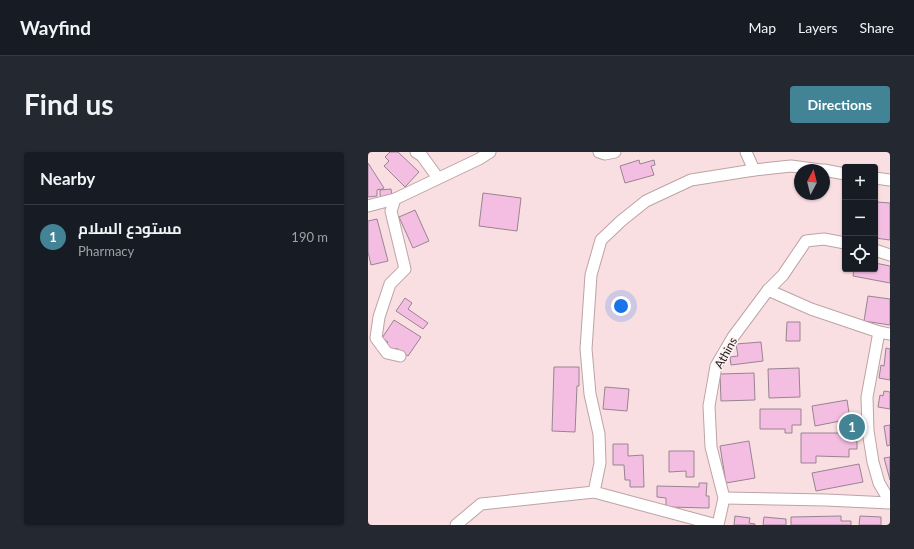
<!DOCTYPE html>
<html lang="en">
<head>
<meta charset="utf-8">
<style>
  :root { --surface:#171b24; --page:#242831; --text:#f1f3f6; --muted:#9ea1a6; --line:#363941; --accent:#428495 }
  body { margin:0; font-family:Lato,Cairo,sans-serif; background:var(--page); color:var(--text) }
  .controls { position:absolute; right:12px; top:12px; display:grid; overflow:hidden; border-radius:4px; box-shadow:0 1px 3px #0004 }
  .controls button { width:36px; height:36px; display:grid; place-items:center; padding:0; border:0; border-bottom:1px solid var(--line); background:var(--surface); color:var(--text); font:20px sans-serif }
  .compass { position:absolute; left:426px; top:12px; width:36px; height:36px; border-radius:50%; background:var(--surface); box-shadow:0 1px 3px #0004; rotate:7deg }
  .you { position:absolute; left:253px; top:154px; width:14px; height:14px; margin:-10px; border:3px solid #fff; border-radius:50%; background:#1a73e8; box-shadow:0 0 0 6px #1a73e833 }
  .badge { display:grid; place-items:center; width:26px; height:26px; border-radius:50%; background:var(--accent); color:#fff; font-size:13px; font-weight:700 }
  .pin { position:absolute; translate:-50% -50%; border:2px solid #fff; box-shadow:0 1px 4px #0006 }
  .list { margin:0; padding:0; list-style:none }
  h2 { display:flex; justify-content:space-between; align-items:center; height:52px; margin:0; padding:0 16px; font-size:17px }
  h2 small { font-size:13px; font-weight:400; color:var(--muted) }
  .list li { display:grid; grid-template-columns:26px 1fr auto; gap:12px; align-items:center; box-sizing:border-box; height:64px; padding:0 16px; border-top:1px solid var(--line) }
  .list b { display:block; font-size:15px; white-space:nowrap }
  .list p { margin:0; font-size:13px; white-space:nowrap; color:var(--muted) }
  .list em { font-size:13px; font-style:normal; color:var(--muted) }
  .icon { flex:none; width:22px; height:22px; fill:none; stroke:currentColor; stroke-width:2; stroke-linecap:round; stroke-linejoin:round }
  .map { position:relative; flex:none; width:522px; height:373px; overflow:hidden; border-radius:4px }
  header { display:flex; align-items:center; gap:24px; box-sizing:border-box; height:56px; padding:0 20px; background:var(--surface); border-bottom:1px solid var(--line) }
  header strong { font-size:19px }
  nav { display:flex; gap:22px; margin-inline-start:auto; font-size:14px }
  .intro { display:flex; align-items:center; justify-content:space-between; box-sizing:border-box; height:96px; padding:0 24px }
  h1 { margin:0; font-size:28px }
  .button { padding:10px 18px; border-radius:4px; background:var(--accent); color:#fff; font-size:14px; font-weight:700 }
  main { display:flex; gap:24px; padding:0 24px }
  aside { flex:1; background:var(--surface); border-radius:4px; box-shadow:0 1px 3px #0004 }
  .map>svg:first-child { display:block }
</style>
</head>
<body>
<header>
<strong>Wayfind</strong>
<nav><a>Map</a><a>Layers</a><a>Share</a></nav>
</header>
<div class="intro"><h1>Find us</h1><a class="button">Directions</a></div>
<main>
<aside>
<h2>Nearby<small></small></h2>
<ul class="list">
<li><span class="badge">1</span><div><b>مستودع السلام</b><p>Pharmacy</p></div><em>190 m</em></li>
</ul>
</aside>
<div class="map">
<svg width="522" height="373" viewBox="0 0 522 373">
  <rect width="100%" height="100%" fill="#fadfe2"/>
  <g fill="#f4bee2" stroke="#988491">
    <path d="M22,0h8l21,20 -14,15 -21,-21 5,-5 -4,-4z"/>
    <path d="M271,8l1,4 14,-4 1,5 -4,1 3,9 -29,8 -5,-17z"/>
    <path d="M0,11l16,25 -4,2 11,-1 1,8 -10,1 -2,-3v-6l-3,1v6l-9,1z"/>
    <path d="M115,41l38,5 -4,33 -38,-5z"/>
    <path d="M509,50l13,1v37l-15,-2v-22z"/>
    <path d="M47,58l14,31 -16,7 -14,-31z"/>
    <path d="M9,67l11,42 -17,4 -3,-13v-31z"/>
    <path d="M507,111l15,3v17l-37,-7 1,-7h21z"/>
    <path d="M500,144l22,3v26l-26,-4z"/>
    <path d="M37,146l7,5 -4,6 20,14 -5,6 -27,-18z"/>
    <path d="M26,168l27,17 -13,19 -12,-8 -2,4 -9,-6 3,-4 -6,-4z"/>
    <path d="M419,170h13v19h-14z"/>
    <path d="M393,190l2,19 -32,4 -1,-8 8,-1 -2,-12z"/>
    <path d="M518,196l4,1v31l-11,-2 2,-13 3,1z"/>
    <path d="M186,215h25v19h-2l-2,46 -23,-1z"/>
    <path d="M431,216l1,29 -31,1 -1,-29z"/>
    <path d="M386,221l1,27 -34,1 -1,-27z"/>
    <path d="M237,235l24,2 -2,22 -24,-2z"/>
    <path d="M516,239l6,1v17l-12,-2 2,-12 3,1z"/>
    <path d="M479,248l3,19 -35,7 -3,-20z"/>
    <path d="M392,257h41v16h-9v8h-7v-4h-25z"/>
    <path d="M522,273v20l-3,1 -3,-20z"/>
    <path d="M433,281h50v8h6v8h-8v8l-33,-1v7h-15z"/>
    <path d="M381,289l6,37 -29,5 -6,-37z"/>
    <path d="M245,292h15v12l15,-1 1,32h-14v-7h-5l-1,-15h-11z"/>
    <path d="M301,299h25v26h-8v-6l-17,1z"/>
    <path d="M522,305v23l-6,-22z"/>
    <path d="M491,312l4,18 -47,9 -4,-18z"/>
    <path d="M331,331h8l-1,13h3v12l-43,-1v-9l-9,-1v-11l42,1z"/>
    <path d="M367,364l15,2 -1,5 6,1v1h-21z"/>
    <path d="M473,364v5h10v4h-60v-8z"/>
    <path d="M492,364l21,1v8h-22z"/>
    <path d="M396,365l22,2v6h-23z"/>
  </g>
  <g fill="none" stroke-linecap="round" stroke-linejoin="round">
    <g stroke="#bda3a6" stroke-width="13">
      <g id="minor">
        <path d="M48,0l6,4 16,22"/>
        <path d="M231,0l6,2 10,-2"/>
        <path d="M378,0l8,18 37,-4 30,4"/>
        <path d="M456,18l21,4"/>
        <path d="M507,26l15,2"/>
        <path d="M27,47l-4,12 14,58 -15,15 -11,33 -3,21 11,15 13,3"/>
        <path d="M0,54l27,-7 84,-40 11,-7"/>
        <path d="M507,98l15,5"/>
        <path d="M400,138l43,19 68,23 11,2"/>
        <path d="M511,180l-12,65 1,34 5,31 6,21 11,19"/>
        <path d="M356,346l102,2 64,3"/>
        <path d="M88,373l25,-21 113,-12"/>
        <path d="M349,373l-123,-33 6,-29 -1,-29 -9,-40 -4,-45 5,-74 10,-35 20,-19 25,-20 45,-21 63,-10"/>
        <path d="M350,373l6,-27 -13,-51 -2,-41 7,-40 17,-29 35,-47 15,-15 23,-34 18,-2 21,4"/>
      </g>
    </g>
    <use href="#minor" stroke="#fff" stroke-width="11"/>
  </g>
  <g text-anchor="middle" stroke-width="3.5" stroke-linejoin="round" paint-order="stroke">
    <g font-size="12" fill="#241a1b" stroke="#fcf1f2">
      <text transform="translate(358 201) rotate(-61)" y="4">Athins</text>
    </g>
  </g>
</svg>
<div class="controls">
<button>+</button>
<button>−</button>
<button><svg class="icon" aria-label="locate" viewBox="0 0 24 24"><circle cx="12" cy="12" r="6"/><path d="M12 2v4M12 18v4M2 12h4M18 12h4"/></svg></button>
</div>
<svg class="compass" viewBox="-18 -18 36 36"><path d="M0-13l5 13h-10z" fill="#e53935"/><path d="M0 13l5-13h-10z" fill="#9ea1a6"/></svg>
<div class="you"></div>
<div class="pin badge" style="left:484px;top:275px">1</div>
</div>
</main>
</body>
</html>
